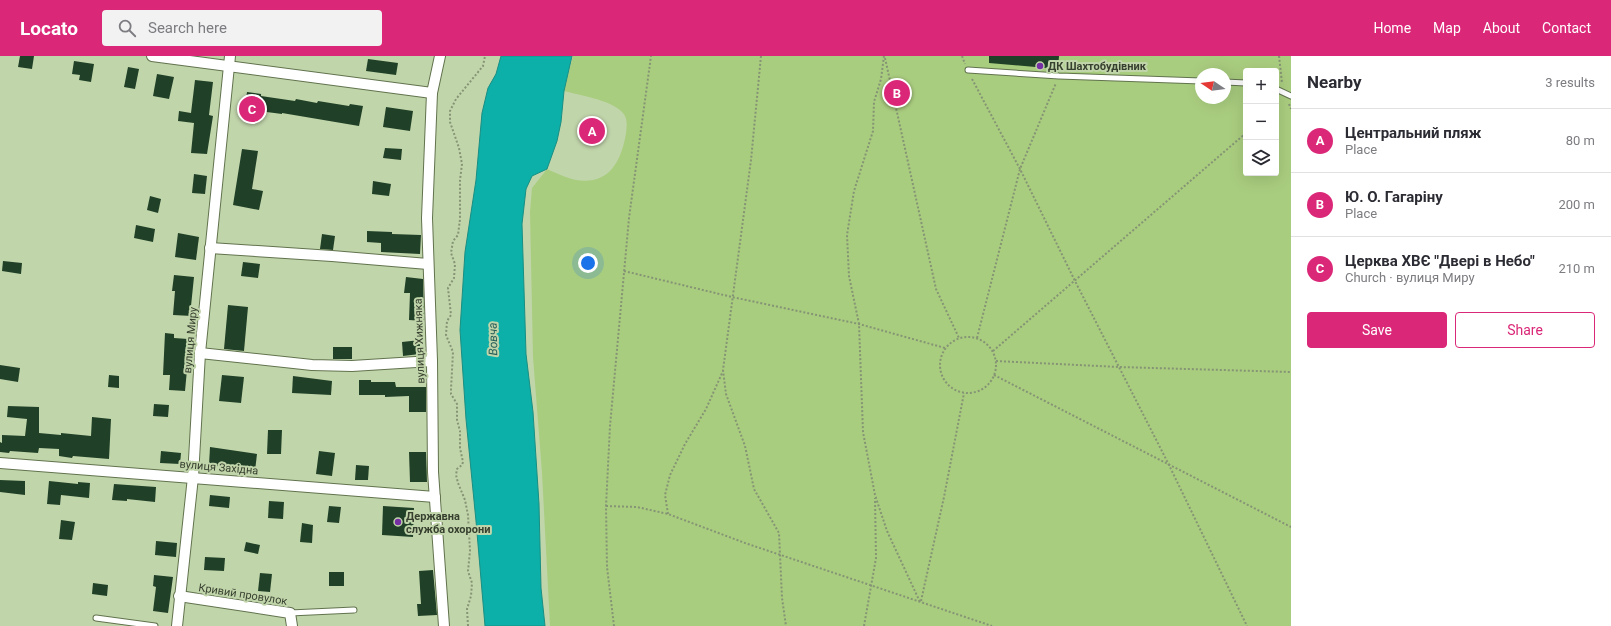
<!DOCTYPE html>
<html lang="en">
<head>
<meta charset="utf-8">
<style>
  :root { --surface:#fff; --page:#f2f2f3; --text:#2b2b33; --muted:#7c7c81; --line:#e1e1e2; --accent:#db2777 }
  body { margin:0; font-family:Roboto,sans-serif; background:var(--page); color:var(--text) }
  .controls { position:absolute; right:12px; top:12px; display:grid; overflow:hidden; border-radius:4px; box-shadow:0 4px 16px #0002 }
  .controls button { width:36px; height:36px; display:grid; place-items:center; padding:0; border:0; border-bottom:1px solid var(--line); background:var(--surface); color:var(--text); font:20px sans-serif }
  .compass { position:absolute; left:1195px; top:12px; width:36px; height:36px; border-radius:50%; background:var(--surface); box-shadow:0 4px 16px #0002; rotate:283deg }
  .you { position:absolute; left:588px; top:207px; width:14px; height:14px; margin:-10px; border:3px solid #fff; border-radius:50%; background:#1a73e8; box-shadow:0 0 0 6px #1a73e833 }
  .badge { display:grid; place-items:center; width:26px; height:26px; border-radius:50%; background:var(--accent); color:#fff; font-size:13px; font-weight:700 }
  .pin { position:absolute; translate:-50% -50%; border:2px solid #fff; box-shadow:0 1px 4px #0006 }
  .list { margin:0; padding:0; list-style:none }
  h2 { display:flex; justify-content:space-between; align-items:center; height:52px; margin:0; padding:0 16px; font-size:17px }
  h2 small { font-size:13px; font-weight:400; color:var(--muted) }
  .list li { display:grid; grid-template-columns:26px 1fr auto; gap:12px; align-items:center; box-sizing:border-box; height:64px; padding:0 16px; border-top:1px solid var(--line) }
  .list b { display:block; font-size:15px; white-space:nowrap }
  .list p { margin:0; font-size:13px; white-space:nowrap; color:var(--muted) }
  .list em { font-size:13px; font-style:normal; color:var(--muted) }
  .actions { display:flex; gap:8px; padding:12px 16px }
  .actions a { flex:1; padding:9px 0; border:1px solid var(--accent); border-radius:4px; text-align:center; font-size:14px; color:var(--accent) }
  .actions .main { background:var(--accent); color:#fff }
  .icon { flex:none; width:22px; height:22px; fill:none; stroke:currentColor; stroke-width:2; stroke-linecap:round; stroke-linejoin:round }
  .map { position:relative; flex:none; width:1291px; height:570px; overflow:hidden }
  header { display:flex; align-items:center; gap:24px; box-sizing:border-box; height:56px; padding:0 20px; background:var(--accent); color:#fff }
  header strong { font-size:19px }
  nav { display:flex; gap:22px; margin-inline-start:auto; font-size:14px }
  .search { width:280px; height:36px; background:var(--page); display:flex; align-items:center; gap:10px; box-sizing:border-box; padding:0 14px; border-radius:4px; color:var(--muted); font-size:15px }
  main { display:flex }
  aside { flex:1; background:var(--surface) }
  .map>svg:first-child { display:block }
</style>
</head>
<body>
<header>
<strong>Locato</strong>
<div class="search"><svg class="icon" aria-label="search" viewBox="0 0 24 24"><circle cx="10" cy="10" r="6"/><path d="M15 15l6 6"/></svg>Search here</div>
<nav><a>Home</a><a>Map</a><a>About</a><a>Contact</a></nav>
</header>
<main>
<div class="map">
<svg width="1291" height="570" viewBox="0 0 1291 570">
  <rect width="100%" height="100%" fill="#c1d5ab"/>
  <path fill="#a9cd7f" fill-rule="evenodd" d="M573,0h718v570h-741l-8,-153 -9,-116 -3,-145 2,-24 15,-19c16,7 28,14 46,11 22,-4 30,-28 33,-47 1,-8 2,-16 -5,-22 -11,-11 -42,-16 -57,-20zM1246,15h30v102h-30zM1201,18h24v24h-24z"/>
  <path fill="#0cb0a8" stroke="#198e83" d="M501,0h71l-8,35 -3,31 -4,19 -10,28 -15,7 -6,13 -4,35 4,130 7,58 6,92 2,84 4,38h-60l-9,-105 -10,-102 -6,-89 5,-78 11,-72 6,-67 6,-25 8,-14z"/>
  <g fill="#204127">
    <path d="M20,0h14l-2,13 -14,-2z"/>
    <path d="M989,0h70l-1,13 -69,-6z"/>
    <path d="M368,3l30,4 -2,12 -30,-4z"/>
    <path d="M74,5l20,3 -3,18 -12,-2 1,-5 -8,-1z"/>
    <path d="M128,11l11,2 -4,20 -11,-2z"/>
    <path d="M157,18l17,3 -5,22 -16,-3z"/>
    <path d="M195,24l18,2 -4,33 4,1 -6,38 -16,-1 3,-30 -16,-2 1,-10 12,2z"/>
    <path d="M247,36l14,2v2l34,5 1,-2 21,4 1,-2 31,5 1,-2 13,2 -4,20 -77,-13v1l-23,-3 -1,11 -15,-1z"/>
    <path d="M386,51l27,4 -3,20 -27,-4z"/>
    <path d="M385,92l17,1 -1,11 -18,-2z"/>
    <path d="M242,93l16,2 -6,38 11,2 -4,19 -26,-5z"/>
    <path d="M194,118l13,2 -2,18 -13,-1z"/>
    <path d="M373,125l18,3 -2,12 -17,-2z"/>
    <path d="M150,140l11,3 -3,14 -11,-3z"/>
    <path d="M136,169l19,4 -2,13 -19,-4z"/>
    <path d="M367,175l25,1v2l29,1 -1,19 -39,-2v-9l-14,-1z"/>
    <path d="M178,177l21,4 -3,23 -21,-3z"/>
    <path d="M322,178l13,2 -2,14 -13,-1z"/>
    <path d="M3,205l19,2 -1,11 -19,-3z"/>
    <path d="M243,206l17,2 -2,14 -17,-2z"/>
    <path d="M174,219l20,2 -3,29h1v10l-19,-1 2,-24h-3z"/>
    <path d="M406,221l17,2 1,42 -15,-1 1,-27h-6z"/>
    <path d="M228,249l20,2 -4,44 -20,-2z"/>
    <path d="M165,277l9,1v4l14,1 -2,20h2l-3,32 -16,-1 1,-15h-7z"/>
    <path d="M420,284v14l-17,2 -1,-14z"/>
    <rect x="333" y="291" width="19" height="12"/>
    <path d="M0,309l20,3 -2,14 -18,-3z"/>
    <path d="M109,319l10,1v12l-11,-1z"/>
    <path d="M222,319l22,2 -3,26 -22,-2z"/>
    <path d="M293,320l39,5 -1,14 -39,-2z"/>
    <path d="M359,324h12v2h24l1,5h30v25h-17v-16l-24,1v-2h-26z"/>
    <path d="M154,348l15,1 -1,12 -15,-1z"/>
    <path d="M8,350l31,1v26l22,2v-2l30,3 1,-19 19,2 -2,40 -36,-3 -1,2 -13,-2v-7l-20,-1 -1,5 -28,-2 -1,2 -9,-1v-10l2,1v-8l23,1 2,-17 -20,-2z"/>
    <path d="M268,374h14l-1,24h-14z"/>
    <path d="M210,391l47,7 -2,17 -46,-6z"/>
    <path d="M161,395l20,2 -1,11 -20,-1z"/>
    <path d="M319,395l16,2 -3,23 -16,-2z"/>
    <path d="M409,396h17l1,30h-17z"/>
    <path d="M356,409l13,1 -1,14h-13z"/>
    <path d="M0,424l25,1v14l-25,-3z"/>
    <path d="M49,425l29,3v-2l12,1 -1,15 -28,-3 -1,10 -13,-1z"/>
    <path d="M114,428l42,3 -1,15 -28,-3v2l-15,-1z"/>
    <path d="M210,439l20,2 -1,11 -20,-2z"/>
    <path d="M269,445l15,1 -1,17 -15,-1z"/>
    <path d="M329,450l12,1 -2,16 -12,-1z"/>
    <path d="M383,450l31,2 -1,29 -31,-2z"/>
    <path d="M61,464l14,2 -3,18 -13,-1z"/>
    <path d="M302,467l11,2 -1,18 -12,-1z"/>
    <path d="M156,485l21,2 -1,14 -21,-2z"/>
    <path d="M246,486l14,3 -2,9 -14,-3z"/>
    <path d="M205,501l20,1 -1,13 -20,-1z"/>
    <path d="M433,514l4,45 -19,1 -1,-12h4l-2,-33z"/>
    <rect x="329" y="516" width="15" height="14"/>
    <path d="M260,517l12,1 -2,18 -12,-1z"/>
    <path d="M154,519l19,2 -5,36 -15,-2 3,-24 -3,-1z"/>
    <path d="M93,527l15,2 -1,11 -15,-2z"/>
  </g>
  <g fill="none" stroke-linecap="round" stroke-linejoin="round">
    <g stroke="#61734d" stroke-width="7">
      <g id="service">
        <path d="M968,14l91,6 142,5"/>
        <path d="M1225,26l21,1"/>
        <path d="M1276,33l15,7"/>
        <path d="M290,557l64,-3"/>
        <path d="M96,562l59,8"/>
      </g>
    </g>
    <g stroke="#61734d" stroke-width="12">
      <g id="minor">
        <path d="M152,0l280,37"/>
        <path d="M440,0l-8,37 -5,125 5,143 1,111 11,154"/>
        <path d="M210,192l122,8 96,8"/>
        <path d="M200,297l112,12 40,1 80,-5"/>
        <path d="M0,407l435,34"/>
        <path d="M179,540l111,17 2,13"/>
        <path d="M177,570l16,-149 7,-124 30,-297"/>
      </g>
    </g>
    <g stroke="#859474" stroke-width="2" stroke-dasharray="2 2" stroke-linecap="butt">
      <path d="M761,0l-10,104 -28,210 3,24 19,52 9,43 25,44 3,65 4,28"/>
      <path d="M884,0l-3,23 -7,23 -1,29 -19,60 -7,44 2,41 10,48 4,108 12,63 12,36 33,71"/>
      <path d="M962,0l3,8"/>
      <path d="M1279,0l3,27"/>
      <path d="M885,2l51,231 23,49"/>
      <path d="M972,23l48,90 55,112 93,182 79,163"/>
      <path d="M1289,48l2,5"/>
      <path d="M624,215l108,26 127,27 86,24"/>
      <circle cx="968" cy="309" r="28"/>
      <path d="M977,282l43,-169 36,-86"/>
      <path d="M993,295l253,-218"/>
      <path d="M996,305l123,6 172,5"/>
      <path d="M994,319l297,152"/>
      <path d="M606,450l31,1 31,7 77,29 247,83"/>
      <path d="M668,458l-3,-19 5,-20 15,-31 21,-35 17,-38"/>
      <path d="M921,545l23,-104 20,-104"/>
      <path d="M468,570l-1,-17 4,-13 1,-13 -4,-12 2,-20 -2,-36 -3,-15 -7,-17 -2,-8 1,-6 5,-4 1,-3 -3,-14v-17l-3,-11v-16l-6,-10v-5l2,-37 -7,-17 1,-14 4,-6 -3,-27 6,-10 1,-14 -4,-11 2,-12 5,-6 2,-16v-39l2,-16 -3,-16 -9,-26v-11l6,-12 27,-33 2,-10"/>
      <path d="M614,570l-7,-59 -1,-61 4,-80 19,-208 22,-162"/>
      <path d="M864,570l12,-68 -1,-60"/>
    </g>
    <use href="#service" stroke="#fff" stroke-width="5"/>
    <use href="#minor" stroke="#fff" stroke-width="10"/>
  </g>
  <g fill="#7730a4" stroke="#c1d5ab" stroke-width="1.5">
    <circle cx="1040" cy="10" r="4"/>
    <circle cx="398" cy="466" r="4"/>
  </g>
  <g text-anchor="middle" stroke-width="4" stroke-linejoin="round" paint-order="stroke">
    <g font-size="11" font-weight="bold" fill="#373f2e" stroke="#c1d5ab" text-anchor="start">
      <text x="1048" y="14">ДК Шахтобудівник</text>
      <text x="406" y="464">Державна<tspan x="406" dy="13">служба охорони</tspan></text>
    </g>
    <g font-size="11" fill="#373f2e" stroke="#c1d5ab">
      <text transform="translate(190 284) rotate(-85)" y="4">вулиця Миру</text>
      <text transform="translate(419 285) rotate(-92)" y="4">вулиця Хижняка</text>
      <text transform="translate(219 411) rotate(5)" y="4">вулиця Західна</text>
      <text transform="translate(243 538) rotate(9)" y="4">Кривий провулок</text>
    </g>
    <g font-size="12" font-style="italic" fill="#255d59" stroke="#c1d5ab">
      <text transform="translate(493 283) rotate(-91)" y="4">Вовча</text>
    </g>
  </g>
</svg>
<div class="controls">
<button>+</button>
<button>−</button>
<button><svg class="icon" aria-label="layers" viewBox="0 0 24 24"><path d="M12 4l9 5-9 5-9-5zM3 14l9 5 9-5"/></svg></button>
</div>
<svg class="compass" viewBox="-18 -18 36 36"><path d="M0-13l5 13h-10z" fill="#e53935"/><path d="M0 13l5-13h-10z" fill="#7c7c81"/></svg>
<div class="you"></div>
<div class="pin badge" style="left:592px;top:75px">A</div>
<div class="pin badge" style="left:897px;top:37px">B</div>
<div class="pin badge" style="left:252px;top:53px">C</div>
</div>
<aside>
<h2>Nearby<small>3 results</small></h2>
<ul class="list">
<li><span class="badge">A</span><div><b>Центральний пляж</b><p>Place</p></div><em>80 m</em></li>
<li><span class="badge">B</span><div><b>Ю. О. Гагаріну</b><p>Place</p></div><em>200 m</em></li>
<li><span class="badge">C</span><div><b>Церква ХВЄ &quot;Двері в Небо&quot;</b><p>Church · вулиця Миру</p></div><em>210 m</em></li>
</ul>
<div class="actions"><a class="main">Save</a><a>Share</a></div>
</aside>
</main>
</body>
</html>
